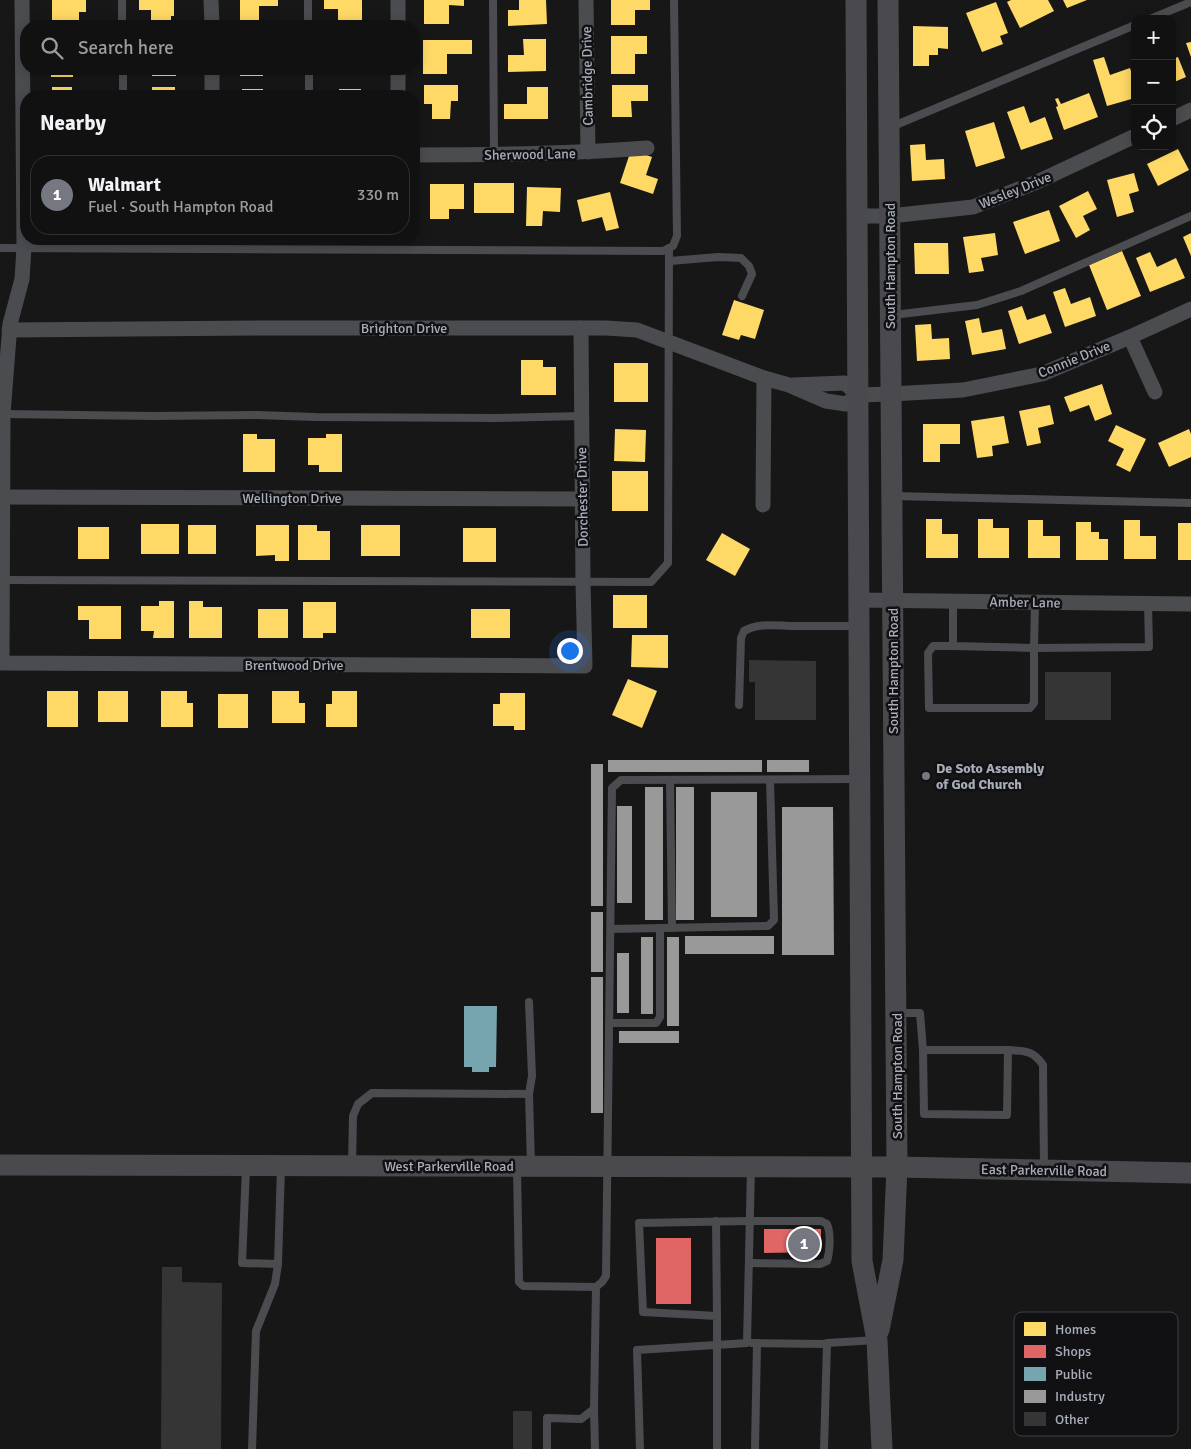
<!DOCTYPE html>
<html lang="en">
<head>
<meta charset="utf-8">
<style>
  :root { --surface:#111; --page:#1e1f1f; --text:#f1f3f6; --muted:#9c9d9f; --line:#303131; --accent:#757880 }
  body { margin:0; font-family:Signika,sans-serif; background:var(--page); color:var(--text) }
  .controls { position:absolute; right:15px; top:15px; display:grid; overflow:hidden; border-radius:10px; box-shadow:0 2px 12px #0003 }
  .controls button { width:45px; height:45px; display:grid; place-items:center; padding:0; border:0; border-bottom:1px solid var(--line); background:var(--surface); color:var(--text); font:25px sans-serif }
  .you { position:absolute; left:569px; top:650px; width:18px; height:18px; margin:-12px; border:4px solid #fff; border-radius:50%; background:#1a73e8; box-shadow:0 0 0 8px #1a73e833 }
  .badge { display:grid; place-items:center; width:32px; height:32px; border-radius:50%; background:var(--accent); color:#fff; font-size:16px; font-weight:700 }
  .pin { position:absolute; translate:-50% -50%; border:2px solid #fff; box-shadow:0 1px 5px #0006 }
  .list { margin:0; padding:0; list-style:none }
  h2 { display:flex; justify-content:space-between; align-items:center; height:65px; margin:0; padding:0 20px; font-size:21px }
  h2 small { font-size:16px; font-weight:400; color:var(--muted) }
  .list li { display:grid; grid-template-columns:32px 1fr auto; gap:15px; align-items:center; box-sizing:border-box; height:80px; margin:0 10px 10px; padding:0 10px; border:1px solid var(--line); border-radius:20px }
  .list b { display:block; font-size:19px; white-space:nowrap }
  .list p { margin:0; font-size:16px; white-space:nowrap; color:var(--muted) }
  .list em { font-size:16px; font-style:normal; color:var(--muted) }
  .icon { flex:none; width:28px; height:28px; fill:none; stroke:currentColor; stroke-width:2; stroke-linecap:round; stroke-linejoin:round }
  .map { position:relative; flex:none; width:1191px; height:1449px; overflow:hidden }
  .search { position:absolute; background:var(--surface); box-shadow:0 2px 12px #0003; left:20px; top:20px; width:400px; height:55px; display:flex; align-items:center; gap:12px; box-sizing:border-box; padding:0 18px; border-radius:20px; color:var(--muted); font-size:19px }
  .panel { position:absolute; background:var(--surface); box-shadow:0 2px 12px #0003; left:20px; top:90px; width:400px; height:155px; border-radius:20px }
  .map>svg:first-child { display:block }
</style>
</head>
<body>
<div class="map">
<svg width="1191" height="1449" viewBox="0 0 1191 1449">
  <rect width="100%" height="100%" fill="#171717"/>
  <g fill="#ffd966">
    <path d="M52,0h34v12h-7v14h-27z"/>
    <path d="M139,0h35v16h-3v10h-20v-16h-12z"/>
    <path d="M240,0h38v6h-19v20h-19z"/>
    <path d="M324,0h38v26h-24v-17h-14z"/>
    <path d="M424,0h40v6l-15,-1v19h-25z"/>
    <path d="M519,0h27l1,24 -39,2v-16h11z"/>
    <path d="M611,0h39v10h-15v15h-24z"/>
    <path d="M1011,0h37l6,11 -34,17 -13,-26z"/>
    <path d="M1063,0h24l-20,8z"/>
    <path d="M996,2l12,31 -8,3 3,8 -21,8 -16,-39z"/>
    <path d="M913,26l35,1v22l-10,-1v7h-9v11h-16z"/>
    <path d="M611,36h36v18h-12v20h-24z"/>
    <path d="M523,39h23v32l-38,1v-17h16z"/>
    <path d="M423,40h49v14h-25v20h-24z"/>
    <path d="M1191,42v15l-5,-14z"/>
    <path d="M1104,57l6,18 20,-7 5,16v14l-28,8 -14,-46z"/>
    <path d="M1178,57l8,20 -14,6v-24z"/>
    <rect x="51" y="69" width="22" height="8"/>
    <rect x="152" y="69" width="24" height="7"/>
    <rect x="240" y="69" width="23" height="7"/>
    <rect x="334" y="69" width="26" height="5"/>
    <path d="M424,85h34v16h-7l-1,18h-18v-15h-8z"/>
    <path d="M612,85h36v16h-17l1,16h-20z"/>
    <rect x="52" y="87" width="20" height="9"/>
    <rect x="152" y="87" width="23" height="9"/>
    <path d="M527,87h21v32h-44v-15h23z"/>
    <rect x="242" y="89" width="21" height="7"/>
    <rect x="339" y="89" width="22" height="7"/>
    <path d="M1089,93l9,24 -34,13 -8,-23 2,-1 -3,-7 3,-1 3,6z"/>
    <path d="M1024,106l6,17 15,-6 8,22 -32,11 -14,-38z"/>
    <path d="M994,122l11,36 -29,9 -11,-36z"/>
    <path d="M925,144l1,16 18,-1 1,20 -33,2 -2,-36z"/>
    <path d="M1178,149l11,21 -31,16 -11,-22z"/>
    <path d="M631,150l21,7 -6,18 12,4 -5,15 -33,-11z"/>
    <path d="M1134,173l5,18 -10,3 5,18 -17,5 -10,-37z"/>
    <rect x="474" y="183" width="40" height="30"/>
    <rect x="414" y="184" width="2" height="27"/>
    <path d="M430,184h34v25h-15v10h-19z"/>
    <path d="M527,187l34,1 -1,24 -17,-1 -1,15h-16z"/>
    <path d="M1088,191l9,18 -14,7 7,14 -14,8 -17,-32z"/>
    <path d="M610,192l9,36 -13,3 -4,-14 -20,5 -5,-22z"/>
    <path d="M1049,210l11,31 -35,13 -12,-32z"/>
    <path d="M995,233l3,22 -17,3 3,13 -15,2 -6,-36z"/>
    <path d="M1191,233v23l-8,-19z"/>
    <path d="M914,243h34l1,31h-34z"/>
    <path d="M1122,251l19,45 -34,14 -18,-45z"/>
    <path d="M1150,252l7,15 19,-9 9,20 -35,14 -14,-34z"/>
    <path d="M1065,288l6,16 19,-7 6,19 -31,11 -12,-35z"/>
    <path d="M734,300l30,10 -9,29 -14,-4 -2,5 -17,-5z"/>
    <path d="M1022,306l5,14 18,-6 7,19 -33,11 -11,-33z"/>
    <path d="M979,318l3,15 20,-4 4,20 -34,6 -7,-34z"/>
    <path d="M931,324l1,15 17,-1 1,21 -33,2 -2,-36z"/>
    <path d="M521,360h22v7h13v28h-35z"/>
    <rect x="614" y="363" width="34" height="39"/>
    <path d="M1102,384l10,30 -17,7 -6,-16 -19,7 -6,-15z"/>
    <path d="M1050,405l4,19 -16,4 3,15 -14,3 -8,-35z"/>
    <path d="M1004,416l5,27 -17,3 1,10 -16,2 -6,-37z"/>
    <path d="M923,424h37v20h-20v18h-17z"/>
    <path d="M1116,425l30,14 -16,33 -14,-7 8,-16 -16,-8z"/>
    <path d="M615,429l31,1 -1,32 -31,-1z"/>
    <path d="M1189,429l2,5v23l-22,10 -11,-24z"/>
    <path d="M243,434h14v5h18v33h-32z"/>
    <path d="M326,434h16v38h-23v-7h-11v-27h18z"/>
    <rect x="612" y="471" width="36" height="40"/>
    <path d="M926,519h16v15h16v24h-32z"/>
    <path d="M978,519h15v9h16v30h-31z"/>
    <path d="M1028,520h15v16h17v22h-32z"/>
    <path d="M1124,520h16v16h16v23h-32z"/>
    <path d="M1076,522h15v10h8v7h9v21h-32z"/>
    <rect x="1178" y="523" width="13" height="37"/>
    <rect x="141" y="524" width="38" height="30"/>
    <rect x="188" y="525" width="28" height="29"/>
    <path d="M256,525h33v36h-14v-6l-19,1z"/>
    <path d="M298,525h19v6h13v29h-32z"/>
    <rect x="361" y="525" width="39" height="31"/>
    <rect x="78" y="527" width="31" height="32"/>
    <rect x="463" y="528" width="33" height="34"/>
    <path d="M722,533l28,16 -15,27 -29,-16z"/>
    <rect x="613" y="595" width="34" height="33"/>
    <path d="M159,601h15v37h-21l1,-7h-13v-25h18z"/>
    <path d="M189,601h14v6h19v31h-33z"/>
    <path d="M303,602h33v31h-13v5h-20z"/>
    <path d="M78,606h43v33h-32v-19h-11z"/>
    <rect x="258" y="609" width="30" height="29"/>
    <rect x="471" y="609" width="39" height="29"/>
    <path d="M632,635h36v33l-37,-1z"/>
    <path d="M628,679l29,12 -15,37 -30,-13z"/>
    <rect x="47" y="691" width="31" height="36"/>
    <rect x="98" y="691" width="30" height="31"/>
    <path d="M161,691h26v12h6v24h-32z"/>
    <path d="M272,691h27v12h6v20h-33z"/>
    <path d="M332,691h25v36h-31v-23h6z"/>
    <path d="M500,693h25v37h-11v-4h-21v-22h7z"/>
    <rect x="218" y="694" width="30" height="34"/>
  </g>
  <g fill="#e06666">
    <path d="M764,1229h57v23l-57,1z"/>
    <rect x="656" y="1238" width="35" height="66"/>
  </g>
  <path fill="#76a5af" d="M464,1006h33l-1,61h-7v5h-17v-5h-8z"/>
  <g fill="#999">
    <rect x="608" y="760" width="154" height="12"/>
    <rect x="767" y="760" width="42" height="12"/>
    <rect x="591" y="764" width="12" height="142"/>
    <rect x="645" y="787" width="18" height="133"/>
    <rect x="676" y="787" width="18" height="133"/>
    <rect x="711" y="792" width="46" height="125"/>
    <rect x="617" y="806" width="15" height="97"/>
    <path d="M782,807h51l1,148h-52z"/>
    <rect x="591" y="912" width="12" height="60"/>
    <rect x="685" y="936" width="89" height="18"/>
    <rect x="641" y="937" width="12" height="77"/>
    <rect x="667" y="937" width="12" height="89"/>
    <rect x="617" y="953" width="12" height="60"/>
    <rect x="591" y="977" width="12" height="136"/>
    <rect x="619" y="1031" width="60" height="12"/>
  </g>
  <g fill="#353536">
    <path d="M749,660l67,1v59h-61v-38h-6z"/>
    <rect x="1045" y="672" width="66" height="48"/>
    <path d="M162,1267h20v15l40,1 -1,166h-60z"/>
    <rect x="513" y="1411" width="19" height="38"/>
  </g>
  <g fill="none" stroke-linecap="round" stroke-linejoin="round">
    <g stroke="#4b4c50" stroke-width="8">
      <path d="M122,0v26"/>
      <path d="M308,0v26"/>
      <path d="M493,0l1,155"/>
      <path d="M1150,19l41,-17"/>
      <path d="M123,69v27"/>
      <path d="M309,69v27"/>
      <path d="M891,127l244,-102"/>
      <path d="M0,248l663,3 10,-5 4,-10 -3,-236"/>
      <path d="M670,261l48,-4 23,1 8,8 3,8 -10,22"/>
      <path d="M893,315l84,-10 44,-14 170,-75"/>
      <path d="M3,414l150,2 104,-1 58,2 181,1 85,-2"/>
      <path d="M894,496l297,7"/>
      <path d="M3,580l648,2 17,-19 1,-315"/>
      <path d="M953,601v45l81,2 1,-46"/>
      <path d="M953,646h-20l-5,7 1,55h101l4,-5v-55l115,-1 -1,-44"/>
      <path d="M739,705l2,-67 3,-7c15,-9 33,-5 50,-5 21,0 43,0 64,0"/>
      <path d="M670,780l2,148"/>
      <path d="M611,929l157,-3 6,-6 -4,-140"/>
      <path d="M898,1013h22l3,37 1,64 83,1 1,-65c16,1 25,0 35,15l1,104"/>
      <path d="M609,1023h47l4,-6v-89"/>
      <path d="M923,1050h85"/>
      <path d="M529,1094l2,71"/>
      <path d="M352,1164l1,-48 5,-12 14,-11 157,1 3,-18 -3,-74"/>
      <path d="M246,1168l-4,95 36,1 3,-97"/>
      <path d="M517,1168l2,114 4,4 73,1 6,-5 4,-6 6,-488 9,-8 236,-1"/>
      <path d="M716,1221l1,95"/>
      <path d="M752,1343l75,1"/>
      <path d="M252,1449l4,-118 19,-47 3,-20"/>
      <path d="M547,1449v-31l34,1 13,-10"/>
      <path d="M595,1449l-1,-40 2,-122"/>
      <path d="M640,1449l-3,-99 110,-7 4,-174"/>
      <path d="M717,1449v-133l-74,-4 -4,-89 110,-2h72l6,3c4,9 3,27 0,37l-7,3 -71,-1"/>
      <path d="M755,1449l2,-106"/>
      <path d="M824,1449l3,-106 50,-3"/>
    </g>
    <g stroke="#4b4c50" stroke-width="15">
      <path d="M22,0l2,248 -2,31 -12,45 -7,90 -1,249 583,3 -2,-84 -2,-254"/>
      <path d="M211,0l1,26"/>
      <path d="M398,0v26"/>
      <path d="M586,0l2,152"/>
      <path d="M398,69v27"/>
      <path d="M212,96v-27"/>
      <path d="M1172,119l19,-9"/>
      <path d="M414,155c78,0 155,-1 233,-7"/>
      <path d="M857,216h33l83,-9 64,-25 98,-46"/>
      <path d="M9,330l260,-2h337l31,2 127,48 25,7 37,16 20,3 12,-9"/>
      <path d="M1130,337l25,55"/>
      <path d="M793,385l52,-2 13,12"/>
      <path d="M858,395l33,-1 72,-4 79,-16 88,-37 61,-28"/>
      <path d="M3,497l579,2"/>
      <path d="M763,505l1,-127"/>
      <path d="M859,600l332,4"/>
    </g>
    <g stroke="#4a4a4e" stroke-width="21">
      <path d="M856,0l6,1261 15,79 5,109"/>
      <path d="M0,1165l897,2 294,6"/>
      <path d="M879,1330l14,-70 4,-93 -9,-1167"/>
    </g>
  </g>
  <circle fill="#757880" stroke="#111113" stroke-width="2" cx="926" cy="776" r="5"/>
  <g text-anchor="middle" stroke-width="5" stroke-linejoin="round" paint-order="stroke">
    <g font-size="14" fill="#a8adb8" stroke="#111113">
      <text transform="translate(587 76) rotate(-91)" y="5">Cambridge Drive</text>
      <text transform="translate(530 154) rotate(-1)" y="5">Sherwood Lane</text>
      <text transform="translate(1015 190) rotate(-22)" y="5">Wesley Drive</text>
      <text transform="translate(890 266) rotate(-90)" y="5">South Hampton Road</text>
      <text x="404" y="333">Brighton Drive</text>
      <text transform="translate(1074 359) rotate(-22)" y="5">Connie Drive</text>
      <text transform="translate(582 497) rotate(-91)" y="5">Dorchester Drive</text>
      <text x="292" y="503">Wellington Drive</text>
      <text transform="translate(1025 602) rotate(1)" y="5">Amber Lane</text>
      <text x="294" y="670">Brentwood Drive</text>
      <text transform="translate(893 671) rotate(-90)" y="5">South Hampton Road</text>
      <text transform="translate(897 1076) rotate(-90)" y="5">South Hampton Road</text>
      <text x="449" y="1171">West Parkerville Road</text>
      <text transform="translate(1044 1170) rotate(1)" y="5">East Parkerville Road</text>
    </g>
    <g font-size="14" font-weight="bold" fill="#a8adb8" stroke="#111113" text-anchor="start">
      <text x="936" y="773">De Soto Assembly<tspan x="936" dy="16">of God Church</tspan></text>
    </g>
  </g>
  <rect x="1014" y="1312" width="164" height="124" rx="8" fill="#111113" stroke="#3e4045" stroke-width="1"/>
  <rect x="1024" y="1322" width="22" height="14" fill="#ffd966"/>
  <rect x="1024" y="1345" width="22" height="13" fill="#e06666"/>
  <rect x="1024" y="1367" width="22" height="14" fill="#76a5af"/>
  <rect x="1024" y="1390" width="22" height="13" fill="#999"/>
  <rect x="1024" y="1412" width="22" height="14" fill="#353536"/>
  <g font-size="14" fill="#a8adb8">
    <text x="1055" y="1334">Homes</text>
    <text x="1055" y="1356">Shops</text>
    <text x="1055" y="1379">Public</text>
    <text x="1055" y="1401">Industry</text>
    <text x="1055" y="1424">Other</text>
  </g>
</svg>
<div class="controls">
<button>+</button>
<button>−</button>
<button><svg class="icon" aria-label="locate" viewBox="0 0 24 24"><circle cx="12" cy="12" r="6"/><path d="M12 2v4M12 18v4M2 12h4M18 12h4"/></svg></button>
</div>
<div class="you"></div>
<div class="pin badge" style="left:804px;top:1244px">1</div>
<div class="search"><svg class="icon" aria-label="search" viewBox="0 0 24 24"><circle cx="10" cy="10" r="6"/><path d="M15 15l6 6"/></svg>Search here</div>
<section class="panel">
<h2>Nearby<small></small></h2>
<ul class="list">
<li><span class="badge">1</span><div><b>Walmart</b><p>Fuel · South Hampton Road</p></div><em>330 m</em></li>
</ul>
</section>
</div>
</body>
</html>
